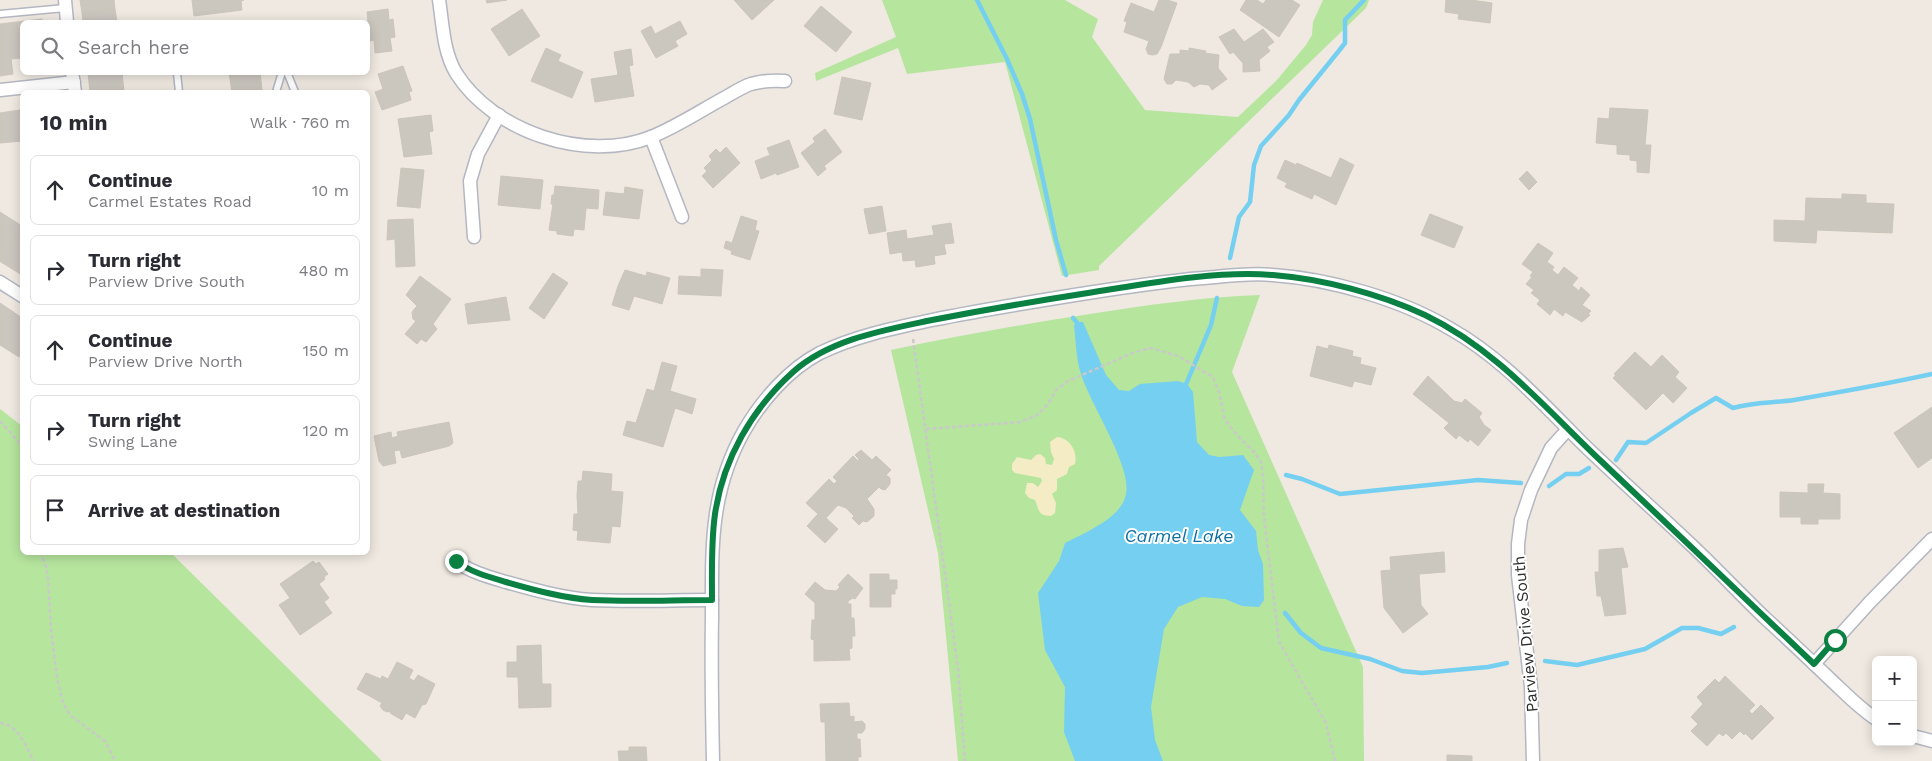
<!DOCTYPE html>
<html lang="en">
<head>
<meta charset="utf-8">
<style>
  :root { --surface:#fff; --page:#f7f7f7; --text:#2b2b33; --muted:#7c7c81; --line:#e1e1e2 }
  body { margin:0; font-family:"Work Sans",sans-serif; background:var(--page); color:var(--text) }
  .controls { position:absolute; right:15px; bottom:15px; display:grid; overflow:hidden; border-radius:8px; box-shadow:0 2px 12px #0003 }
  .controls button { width:45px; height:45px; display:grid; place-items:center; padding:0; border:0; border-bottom:1px solid var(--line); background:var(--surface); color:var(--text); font:25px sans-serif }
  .stop { position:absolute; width:15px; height:15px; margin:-11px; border:4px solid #0b8043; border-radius:50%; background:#fff }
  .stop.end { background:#0b8043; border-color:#fff; box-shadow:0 1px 5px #0008 }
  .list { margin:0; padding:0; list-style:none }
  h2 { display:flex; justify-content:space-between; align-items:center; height:65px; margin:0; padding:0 20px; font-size:21px }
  h2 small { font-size:16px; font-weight:400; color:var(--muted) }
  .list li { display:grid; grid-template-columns:32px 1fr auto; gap:15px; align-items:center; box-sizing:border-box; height:70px; margin:0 10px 10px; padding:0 10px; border:1px solid var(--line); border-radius:8px }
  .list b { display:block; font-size:19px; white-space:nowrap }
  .list p { margin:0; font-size:16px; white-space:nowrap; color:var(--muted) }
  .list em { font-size:16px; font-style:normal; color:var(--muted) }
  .icon { flex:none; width:28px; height:28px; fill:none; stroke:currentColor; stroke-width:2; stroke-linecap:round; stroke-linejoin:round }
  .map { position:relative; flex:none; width:1932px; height:761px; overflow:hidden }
  .search { position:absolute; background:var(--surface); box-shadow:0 2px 12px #0003; left:20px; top:20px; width:350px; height:55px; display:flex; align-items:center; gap:12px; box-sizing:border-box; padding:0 18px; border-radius:8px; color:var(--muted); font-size:19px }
  .panel { position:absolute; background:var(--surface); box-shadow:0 2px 12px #0003; left:20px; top:90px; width:350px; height:465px; border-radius:8px }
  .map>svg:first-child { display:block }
</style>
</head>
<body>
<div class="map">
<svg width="1932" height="761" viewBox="0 0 1932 761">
  <rect width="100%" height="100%" fill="#efe9e1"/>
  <g fill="#b6e59e">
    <path d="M882,0h183l33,19 -6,18 53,73 93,7 38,-36 30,-36 6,-10 1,-13 10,-22h46l-3,8 -267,258v4l-37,6 -57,-214 -98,12 -9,-26 -82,33 -1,-8 81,-36z"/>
    <path d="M1260,295l-28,77 131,295 1,94h-406l-20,-208 -47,-203c67,-14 132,-26 199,-36 57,-9 113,-17 170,-19z"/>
    <path d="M0,409l22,17v126l149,1 211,208h-382z"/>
  </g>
  <path fill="#f3ecc5" d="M1057,437c13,1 21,15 18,27l-6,3 -2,7 -10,5v11l-5,4 4,9 -1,10 -4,3c-13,0 -12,-6 -16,-16l-6,-2 -4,-5 2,-10h6l5,4 4,-6 -1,-3 -26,-5 -3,-3v-6l5,-7 14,3 5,-5 4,-1 5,4 1,6 6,1 2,-6 -3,-7 -1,-10z"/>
  <path fill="#75cff0" d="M1077,322h6l23,53 13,15 10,1 11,-7 38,-3 9,3 6,8 4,50 12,13 10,2 24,-2 11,15 -14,40 16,21 2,19 5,14 1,36 -5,7 -17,-1 -17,-7 -23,-2 -24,10 -14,22 -13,78 4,33 8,21h-88l-11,-29 1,-45 -20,-37 -7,-57 21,-32 6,-18c19,-10 57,-25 61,-49 6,-28 -36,-90 -45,-120 -5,-15 -5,-33 -7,-49z"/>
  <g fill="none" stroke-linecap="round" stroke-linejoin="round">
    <g stroke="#75cff0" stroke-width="4.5">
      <path d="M977,0l30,59 15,35 8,25 26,121 10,35"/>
      <path d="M1230,258l9,-41 11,-15 4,-37 7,-19 28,-31 10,-15 39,-48 7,-9v-23l19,-20"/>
      <path d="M1073,318l7,8"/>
      <path d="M1184,389l27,-64 6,-27"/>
      <path d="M1616,460l12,-18 18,1 45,-30 25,-15 17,10c20,-6 41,-5 61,-8 47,-8 92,-16 138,-26"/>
      <path d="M1286,475l16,4 38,15 138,-14 43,3"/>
      <path d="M1549,486l17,-12h13l10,-6"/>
      <path d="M1285,613l16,20 20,15 49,11 32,12 20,2 66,-6 19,-4"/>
      <path d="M1545,661l32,4 68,-16 37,-21h16l23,6 13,-7"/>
    </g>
  </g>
  <g fill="#cbc7bf" stroke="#cbc5ba">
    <path d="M80,0h34l1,9 -33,4z"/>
    <path d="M192,0h52l-3,1 1,9 -48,6z"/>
    <path d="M486,0h21l-20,3z"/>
    <path d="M734,0h40l-22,20z"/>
    <path d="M1159,0h8l10,3 -16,44 -4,7 -4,1 -5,-1 -2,-5 3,-8 -25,-9 3,-10 -3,-1 7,-18 23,9z"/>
    <path d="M1246,0h11l6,4 3,-4h26l8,5 -21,32 -39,-27z"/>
    <path d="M1446,0h25l21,3 -2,20 -32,-4 1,-5 -14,-2z"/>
    <path d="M821,6l31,26 -16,20 -32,-26z"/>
    <path d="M115,9l2,13h-34l-1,-9z"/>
    <path d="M388,9l1,11 4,-1 2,18 -5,1 2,13 -17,2 -1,-13 -4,1 -3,-29z"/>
    <path d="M522,9l18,27 -31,20 -18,-27z"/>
    <path d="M42,19v3h-20v42l-5,-42z"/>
    <path d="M680,21l7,13 -12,7 3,5 -22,12 -15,-27 10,-5 4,8z"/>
    <path d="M17,22l5,36 -11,1 2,15 -13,2v-52z"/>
    <path d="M1234,29l10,13 19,-13 11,13 -7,5 3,4 -11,9 1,11 -17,1v-9l-10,-11 -3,2 -11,-17z"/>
    <path d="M546,48l15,7 -3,6 25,11 -11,26 -41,-17z"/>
    <path d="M1189,48l17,3 -1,2 14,2 -1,13 9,11 -15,11 -3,-5 -9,-1 -6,3 -6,-5 -12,-2 -4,4h-5l-3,-5 6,-25h10v-4l9,1z"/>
    <path d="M631,49l2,16 -4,1 5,30 -39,6 -4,-23 27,-4 -4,-23z"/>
    <path d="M403,66l9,25 -3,1 2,8 -29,10 -7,-18 8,-3 -5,-15z"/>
    <path d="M88,72h34l2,20h-34z"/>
    <path d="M229,72h31l2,18 -30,2z"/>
    <path d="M842,77l29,6 -9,37 -28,-6z"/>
    <path d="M1610,108l38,2 -3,35h6l-2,28 -12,-1v-11l-7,-1v-5l-13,-1v-9l-21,-2 2,-25 11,1z"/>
    <path d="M20,110l2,31 -22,2v-30z"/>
    <path d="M431,115l2,16 -4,1 3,22 -28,3 -6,-38z"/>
    <path d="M825,129l17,23 -18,14 2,3 -8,7 -17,-23 14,-11 -2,-4z"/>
    <path d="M789,140l10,27 -22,8 -1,-2 -15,6 -6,-18 15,-6 -3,-7z"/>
    <path d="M726,147l14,16 -27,25 -11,-12 5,-5 -3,-3 8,-8 -3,-4 7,-7 4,4z"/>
    <path d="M1340,158l14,7 -18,40 -22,-11 -2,5 -27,-12 2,-4 -10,-5 8,-18 11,5 1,-2 34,15z"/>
    <path d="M401,168l23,2 -4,38 -23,-2z"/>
    <path d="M1527,171l10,11 -8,8 -10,-11z"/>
    <path d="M501,176l42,4 -3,29 -42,-4z"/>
    <path d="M555,186l44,4 -1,19 -12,-1 -2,22 -10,-1 -1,7 -16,-2v-3l-8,-1 4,-26h-2l1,-9h2z"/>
    <path d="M625,187l18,3 -4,29 -36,-4 3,-23 18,2z"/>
    <path d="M1842,194l24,1v8l28,1 -2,29 -75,-3 -1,13 -42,-2v-21l31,1 1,-23 36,1z"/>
    <path d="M882,206l4,25 -17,3 -5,-25z"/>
    <path d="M0,212l22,14 -21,36 -1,-1z"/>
    <path d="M1430,214l33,13 -9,21 -33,-13z"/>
    <path d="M741,216l16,5 -2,9 4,1 -9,29 -19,-6 1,-3 -8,-3 2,-7 6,2z"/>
    <path d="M413,219l2,47 -19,1 -1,-28 -8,1 1,-20z"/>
    <path d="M951,223l3,20 -10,1 2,10 -12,2 1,8 -19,3 -1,-7 -12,1 -1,-9 -12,2 -3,-21 19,-3 1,9 27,-4 -2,-9z"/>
    <path d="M22,227v48l-21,-13z"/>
    <path d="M1538,243l15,10 -6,9 7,5 -2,3 6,5 6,-8 14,11 -6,7 7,6 2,-4 9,8 -8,10 9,6 -3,3 2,1 -8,7 -17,-10 -2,4 -9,-7 -4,6 -13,-11 3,-4 -9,-7 3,-3 -8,-6 6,-7 -2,-1 3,-4 -11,-8z"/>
    <path d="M701,269l22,1 -2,26 -43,-2 1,-18 22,1z"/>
    <path d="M625,270l21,6 1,-4 23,6 -8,26 -28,-8 -5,14 -17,-5 6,-19z"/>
    <path d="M553,273l15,10 -24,36 -15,-11z"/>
    <path d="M420,276l31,23 -18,25 4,5 -11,13 -5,-3 -4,5 -12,-10 11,-13 -3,-2 -1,-7 5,-6 -11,-11z"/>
    <path d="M506,297l4,23 -42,4 -3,-20z"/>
    <path d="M0,303l9,6 -9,13z"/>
    <path d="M9,309l13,9v33l-3,6 -19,-12v-23z"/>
    <path d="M1329,345l24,6 -1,5 9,2 -1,6 16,4 -5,17 -17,-4 -2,6 -42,-11 7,-30 11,3z"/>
    <path d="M1635,352l16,15 11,-12 17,17 -4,5 12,11 -14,15 -10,-10 -17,17 -33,-32 3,-3 -2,-1z"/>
    <path d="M662,362l15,4 -7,25 26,8 -4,15 -17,-6 -12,39 -40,-12 4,-14 9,2 11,-34 7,2z"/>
    <path d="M1428,376l26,25 8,2 3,-4 17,14 -3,4 5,8 7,5 -13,16 -8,-7 -2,3 -9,-7 -3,4 -12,-11 5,-5 -36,-29z"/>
    <path d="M1932,407v51l-14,10 -24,-35z"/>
    <path d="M449,422l4,21 -4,3 -47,12 -2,-8 -6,1 2,12 -13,3 -4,-5 -5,-25 17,-4 1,6 6,-2 -1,-4z"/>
    <path d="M861,450l11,10 4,-4 15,14 -5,5 4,3v6l-5,6 -4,-1 -2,-2 -12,12 7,10v7l-7,6 -4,-1 -4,4 -7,-7 2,-2 -8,-8 -8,-3 -12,13 12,11 -13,14 -18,-17 11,-12 -12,-11 23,-24 5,5 3,-3 -4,-4 20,-21 5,5 1,-2 -4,-4z"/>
    <path d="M583,471l29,3 -1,17 12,1 -3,35 -8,-1 -2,17 -33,-3 1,-9 -5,-1 1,-16h4l-1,-18 1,-15h4z"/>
    <path d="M1808,484h16l-1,9 17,1v25h-22v5h-17v-7h-21v-25l28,1z"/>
    <path d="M1623,548l5,19 -7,1 5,46 -21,2 -4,-20h-4l-2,-24h4v-22z"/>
    <path d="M1444,552l1,20 -26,2 2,31 7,9 -25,19 -19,-25 -3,-37 10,-1 -1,-13z"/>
    <path d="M313,561l3,3 3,-2 9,12 -4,3 1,2 -6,5 10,14 -5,4 8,11 -32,22 -21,-30 11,-7 -10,-14z"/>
    <path d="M848,574l15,14 -8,11 -2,-1 -5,3v3h3v14h3l1,18h-3v12l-3,1 1,11 -36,1v-21l-3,-1 1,-19h3v-17l-10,-9 10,-12 10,8 11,1 4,-4 -2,-2z"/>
    <path d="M870,574h19v6h8v9h-2v5h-4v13h-21z"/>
    <path d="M541,645l1,39h9v23l-32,1 -1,-31h-11v-15h10v-16z"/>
    <path d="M397,662l16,8 -4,8 5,3 4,-6 17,9 -9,20 -4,1 -7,13 -9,-5 -4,7 -12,-7 1,-2 -4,1 -4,-2 -3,-4 2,-3 -25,-14 9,-16 15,6 1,-3 6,3z"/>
    <path d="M1725,676l30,29 -6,6 3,3 9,-9 13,13 -22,22 -7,-7 -1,2 -4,-4 -8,8 -6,-6 -3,3 -4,-3 -12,13 -16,-15 7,-7 -7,-7 12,-13 -6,-7 18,-18 4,4z"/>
    <path d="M849,703l1,14 4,-1v6l8,-1 3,3v5l-3,4h-5v6h3l1,18h-3v4h-32l-1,-39h-4l-1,-18z"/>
    <path d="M629,747h17l1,14h-28l-1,-10h11z"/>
    <path d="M1447,755l25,1v5h-25z"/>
  </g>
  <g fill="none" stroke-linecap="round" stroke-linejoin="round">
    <g stroke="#b4b7c1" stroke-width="9">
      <g id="service">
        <path d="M0,14l65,-6"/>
        <path d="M287,72l8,20"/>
        <path d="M177,73l2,19"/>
        <path d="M276,92l6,-20"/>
      </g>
    </g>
    <g stroke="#b4b7c1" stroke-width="15">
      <g id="minor">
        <path d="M65,0l2,22"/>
        <path d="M439,0c4,25 4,51 17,73 37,59 130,90 195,64 25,-10 49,-26 73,-39 9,-5 18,-11 27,-14 11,-3 22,-4 34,-3"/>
        <path d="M72,72l3,20"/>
        <path d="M0,90l74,-8"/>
        <path d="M651,137l31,80"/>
        <path d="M474,237l-4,-56 8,-27 21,-39"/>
        <path d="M0,282l22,14"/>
        <path d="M456,561c14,11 33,16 50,21 28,8 57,16 86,18 40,2 80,0 120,0"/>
        <path d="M1814,664l56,-62 62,-63"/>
        <path d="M1913,736l19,5"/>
        <path d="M713,761c-1,-48 -2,-95 -1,-143 0,-68 -3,-125 32,-187 17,-30 45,-62 76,-78 35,-17 74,-25 112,-33 50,-10 99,-18 149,-26 45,-7 89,-14 134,-17 19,-2 39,-4 58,-2 57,4 127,24 176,53 52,29 91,73 133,115 34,33 70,65 104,97 27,25 52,52 78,77 23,21 45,42 67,63 15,14 28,28 45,39"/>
        <path d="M1533,761l-2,-74 -13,-112v-31l3,-24 10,-30 20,-42 17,-19"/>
      </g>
    </g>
    <g stroke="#c9c9c9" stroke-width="2.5" stroke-dasharray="4 2.5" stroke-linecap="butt">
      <path d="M913,339l45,330 7,92"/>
      <path d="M0,421l22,25"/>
      <path d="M926,429l94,-7 17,-7 11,-11 8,-14 12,-9 67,-29 16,-4 27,8 35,21 6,15 6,28 12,15 17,17 7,10 2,13 1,42 15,125 47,81 9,38"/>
      <path d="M22,511v12"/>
      <path d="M40,552l6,14 2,11 3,52 6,49 6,25 7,12 35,26 10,20"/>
      <path d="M0,723c20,3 25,23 34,38"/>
    </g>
    <use href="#service" stroke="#fff" stroke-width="6"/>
    <use href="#minor" stroke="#fff" stroke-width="12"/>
  </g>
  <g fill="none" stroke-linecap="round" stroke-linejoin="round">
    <path stroke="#0b8043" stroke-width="6" d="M456,561c14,11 33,16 50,21 28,8 57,16 86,18 40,2 80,0 120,0 0,-29 -1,-58 3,-86 8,-55 37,-105 78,-142 37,-33 92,-42 139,-52 52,-10 104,-19 156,-27 57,-9 128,-23 185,-18 50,4 107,19 152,40 71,34 120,93 176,146 71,67 142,135 213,203l21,-24"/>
  </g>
  <g text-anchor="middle" stroke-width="4" stroke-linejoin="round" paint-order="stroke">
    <g font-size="16" fill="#2e2e2e" stroke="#fff">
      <text transform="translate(1525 634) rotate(-95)" y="6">Parview Drive South</text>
    </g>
    <g font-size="18" font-style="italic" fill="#0d6fa3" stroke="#fff">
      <text x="1179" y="542">Carmel Lake</text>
    </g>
  </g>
</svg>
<div class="controls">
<button>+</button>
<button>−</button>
</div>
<div class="stop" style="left:1835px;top:640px"></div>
<div class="stop end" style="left:456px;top:561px"></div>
<div class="search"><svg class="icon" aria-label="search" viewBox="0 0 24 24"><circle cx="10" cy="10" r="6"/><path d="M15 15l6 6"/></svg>Search here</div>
<section class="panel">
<h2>10 min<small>Walk · 760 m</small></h2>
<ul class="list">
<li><svg class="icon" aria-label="ahead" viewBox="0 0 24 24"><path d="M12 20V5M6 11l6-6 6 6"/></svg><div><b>Continue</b><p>Carmel Estates Road</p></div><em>10 m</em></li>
<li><svg class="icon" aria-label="right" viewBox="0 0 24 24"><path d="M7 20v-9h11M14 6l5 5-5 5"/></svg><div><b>Turn right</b><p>Parview Drive South</p></div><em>480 m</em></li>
<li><svg class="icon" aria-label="ahead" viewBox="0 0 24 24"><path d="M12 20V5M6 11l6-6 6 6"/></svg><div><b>Continue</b><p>Parview Drive North</p></div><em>150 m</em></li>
<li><svg class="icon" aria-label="right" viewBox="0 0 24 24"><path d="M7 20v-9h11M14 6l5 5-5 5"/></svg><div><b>Turn right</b><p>Swing Lane</p></div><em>120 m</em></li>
<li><svg class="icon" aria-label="arrive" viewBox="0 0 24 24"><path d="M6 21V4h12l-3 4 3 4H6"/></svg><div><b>Arrive at destination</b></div></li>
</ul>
</section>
</div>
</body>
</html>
